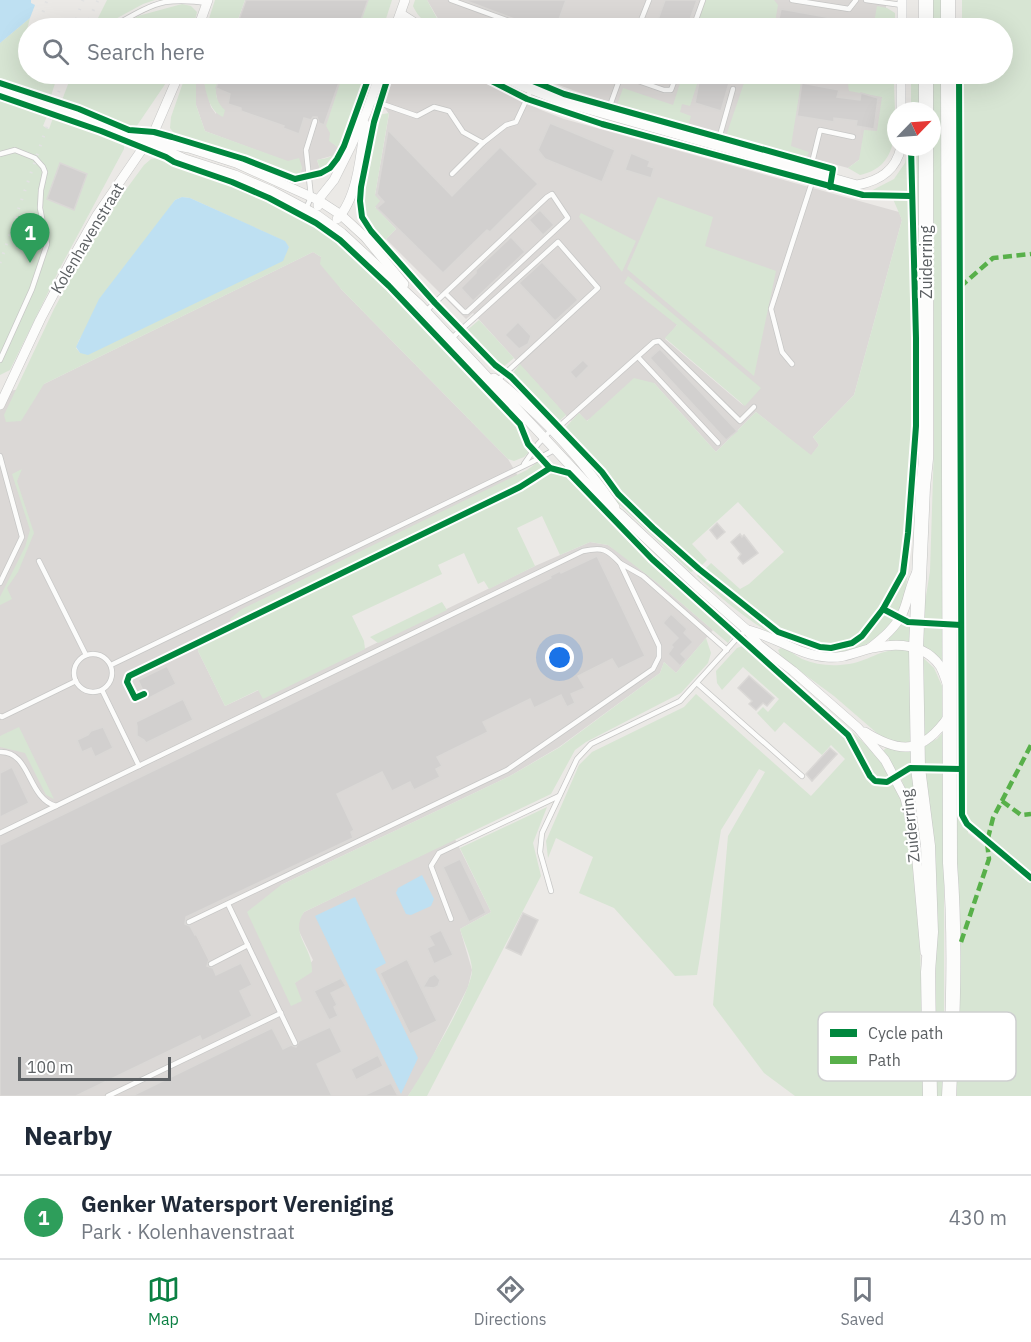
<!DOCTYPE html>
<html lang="en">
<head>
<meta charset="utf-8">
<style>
  :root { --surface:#fff; --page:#f2f2f3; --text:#1f2937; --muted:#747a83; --line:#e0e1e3; --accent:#0b8043 }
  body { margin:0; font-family:"IBM Plex Sans",sans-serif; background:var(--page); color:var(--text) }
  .compass { position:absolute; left:887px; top:102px; width:54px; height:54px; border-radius:50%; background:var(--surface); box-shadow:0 6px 24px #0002; rotate:65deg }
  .scale { position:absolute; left:18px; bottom:15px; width:153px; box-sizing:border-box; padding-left:6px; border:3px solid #5c6063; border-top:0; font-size:16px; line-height:21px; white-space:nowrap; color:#5c6063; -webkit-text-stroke:4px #fff; paint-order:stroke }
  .you { position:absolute; left:560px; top:658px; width:21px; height:21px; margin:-15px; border:4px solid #fff; border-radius:50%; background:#1a73e8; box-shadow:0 0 0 9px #1a73e833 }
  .badge { display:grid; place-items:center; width:39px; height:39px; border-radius:50%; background:var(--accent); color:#fff; font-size:20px; font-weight:700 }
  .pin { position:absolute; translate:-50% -50px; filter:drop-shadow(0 2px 3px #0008) }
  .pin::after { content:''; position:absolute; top:32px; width:21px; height:18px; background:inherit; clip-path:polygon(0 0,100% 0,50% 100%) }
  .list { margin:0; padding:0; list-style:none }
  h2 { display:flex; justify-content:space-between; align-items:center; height:78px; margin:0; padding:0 24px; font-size:26px }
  h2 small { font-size:20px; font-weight:400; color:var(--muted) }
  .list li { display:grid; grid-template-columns:39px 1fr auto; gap:18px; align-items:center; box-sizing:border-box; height:84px; padding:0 24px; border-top:2px solid var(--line) }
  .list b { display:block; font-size:22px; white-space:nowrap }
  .list p { margin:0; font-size:20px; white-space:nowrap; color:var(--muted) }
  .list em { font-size:20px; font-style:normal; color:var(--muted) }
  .icon { flex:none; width:33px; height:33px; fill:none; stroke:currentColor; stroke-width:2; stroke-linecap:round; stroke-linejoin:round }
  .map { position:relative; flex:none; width:1031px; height:1096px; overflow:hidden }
  .search { position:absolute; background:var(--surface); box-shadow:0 6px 24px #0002; left:18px; right:18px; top:18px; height:66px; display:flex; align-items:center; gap:15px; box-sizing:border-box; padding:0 21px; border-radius:33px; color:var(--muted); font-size:22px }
  .sheet { height:162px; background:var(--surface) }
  nav { display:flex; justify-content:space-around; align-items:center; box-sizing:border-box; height:84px; border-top:2px solid var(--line); background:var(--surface); font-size:16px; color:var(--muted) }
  nav a { display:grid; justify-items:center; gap:3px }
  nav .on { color:var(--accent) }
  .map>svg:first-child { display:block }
</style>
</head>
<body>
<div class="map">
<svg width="1031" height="1096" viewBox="0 0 1031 1096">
  <rect width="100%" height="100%" fill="#ebe9e6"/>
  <g fill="#dbd8d6" fill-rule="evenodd">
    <path d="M427,0h459v28h-435l-11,-6z"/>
    <path d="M186,74h16l9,33 5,7 2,-10 -3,-16 5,-14h123l-13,67 9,7 -4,7 -18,5 4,12 -21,2 2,-7 -97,-36 -9,-26v-22z"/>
    <path d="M394,74h80l36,21 31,15 23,9 335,93 3,8 -48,175 -41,42 6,8 -8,11 -55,-44 -40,40 -62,-69 -68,38 -7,-8 -8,8 -98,-108 -7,6 -80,-80 10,-10 -21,-22v-12l14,-81 -5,-7zM677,325l67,81 -79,-67z"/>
    <path d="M528,74h358l1,65 -39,29 -208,-57 -59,-18z"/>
    <path d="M313,252l8,5 20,32 167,170 17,29 -326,157 -1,6 27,55 34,-16 4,8 272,-132 55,-24 18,3 12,8 39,31 54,46 -37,43 -12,-11 -4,11 -101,74 -49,29 -229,109 14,98 18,-23 -15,-31 -1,-7 7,-10 151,-73 36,73 -31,17 12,41 -4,17 -44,86 -16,23h-408v-703l44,-9z"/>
  </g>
  <g fill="#d7e5d3" fill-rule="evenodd">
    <path d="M107,0h48l-12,4 -44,24h-6z"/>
    <path d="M215,0h30l-10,28h-29z"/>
    <path d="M368,0h24l-9,28h-25z"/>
    <path d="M415,0h12l12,22 5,3 -2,3c-13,1 -24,-11 -29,-22z"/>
    <path d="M705,0h69l4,5 -4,23h-78z"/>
    <rect x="933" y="0" width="9" height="28"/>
    <path d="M962,0h69v874l-60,-49 -7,-11 -2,-740h40v-46h-40z"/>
    <path d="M182,4l9,2 6,6 -4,16h-73l18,-12z"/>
    <path d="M877,6l10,2 8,5v15h-22z"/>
    <path d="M30,18l-4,16 2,1v39h30l-7,22 -51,-17v-36z"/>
    <path d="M72,74h100l-36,53h-7l-67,-27z"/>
    <path d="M186,74l4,1 6,8v22l9,26 83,30 11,-3 3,9 -2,7 -7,3 -52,-20 -10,-2 -54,-18 -7,-9 1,-11z"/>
    <path d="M202,74h18c-5,14 -7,25 5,36l-2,7c-16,-7 -17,-29 -21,-43z"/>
    <path d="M343,74h24c-8,23 -24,88 -46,98l-4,-12c10,-2 16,-2 22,-12l-10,-7 1,-8 -4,-7z"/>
    <path d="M683,74h18v1l-6,-1 -2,8 4,2 -7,22 -8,-2 -2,8 11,4 -3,11 -72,-19 7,-20 50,17z"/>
    <path d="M743,74h47l12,2 -11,70 18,6 -4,8 -78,-21 -1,-3 19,-56 -4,-1z"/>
    <rect x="911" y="74" width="9" height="37"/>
    <path d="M933,74h9l3,548 -23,-1 8,-50 4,-124z"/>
    <path d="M954,74h4l1,548h-3z"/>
    <path d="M875,76l16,1 3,4c0,36 11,85 -34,94l-12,-7 11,-8 5,-30 13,1 5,-34 -33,-6 -1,-7z"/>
    <path d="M0,101l47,15 -4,10 6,3 4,-11 47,15 24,10v6l-64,119 -50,102 -10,5z"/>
    <path d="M389,113l-14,82 5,6 -5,6 21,22 -13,13c-5,-7 -14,-14 -18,-22 -10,-22 7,-79 12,-105z"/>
    <path d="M912,147h8l1,275 -15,167 -7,25 -9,-4 -2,-4 17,-34 5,-39 7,-92 4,-114 -3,-2z"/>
    <path d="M908,148l1,46h-44l29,-15 11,-16z"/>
    <path d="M161,157c22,12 45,17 68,26 29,10 56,23 82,39 28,16 50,40 72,62 47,46 91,94 135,142l7,19 5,6 -6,6 -10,4 -6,-2 -167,-170 -21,-25 1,-7 -8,-5 -269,132 -23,37 -15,1 -2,-7 50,-106 43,-80 47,-64 7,-6zM182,197l8,1 94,43 5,6 -209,106 -4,-5 3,-8 96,-140z"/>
    <path d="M658,197l55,20 -8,29 71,25 -22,105 -127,-107z"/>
    <path d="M909,198l3,81 2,146 -9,105 -5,43 -8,17 -31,44 -14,8 -9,3 -23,-2 -32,-10 -10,-6 -70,-56 8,-8 29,26 9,-5 35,-32 -46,-50 -46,42 15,16 -7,7 -45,-40 -91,-98 15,-16 8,8 47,-43 20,5 62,69 40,-40 55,43 8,-10 -6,-8 41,-42 48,-175 -9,-21z"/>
    <path d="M581,213l55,28 -14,31 -43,-55z"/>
    <path d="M628,276l133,112 -16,18 -80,-68 12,-13 -53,-42z"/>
    <path d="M479,320l35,38 -12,10 -37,-36z"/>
    <path d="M520,364l46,51 -9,8 -45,-49z"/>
    <path d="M588,460c11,11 19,24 29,36 24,26 52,50 79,73l-5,3 -72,-68 -33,-43z"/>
    <path d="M539,461l3,1 2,5 -10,9 -302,147 -2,-4 12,-10 285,-139z"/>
    <path d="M22,469l-5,12 17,52 -16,39 -11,16 5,11 -12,6v-8l25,-50 5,-17 -18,-56z"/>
    <path d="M550,471h4l15,7 72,76 92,80 -5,9 -69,-59 -51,-39 -18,-3 -30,13 -18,-39 -25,12 18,38 -46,23 -5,-8 -6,3 -14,-31 -26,12 4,9 -90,42 12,25 1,8 -102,50 -5,-9 -33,16 -27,-55 1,-6 336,-161z"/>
    <path d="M700,572c35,29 104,98 154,72 12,-7 20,-20 28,-31l13,5c-59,79 -147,5 -198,-42z"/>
    <path d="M442,602l5,8 -69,33 -8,-6z"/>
    <path d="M902,622l12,4 -1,18 -24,-3v-4z"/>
    <path d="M921,625l22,2 1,37 -23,-18z"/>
    <path d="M956,627h3v138l-3,1z"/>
    <path d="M706,638l5,15 -3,10 -27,30 -95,49 -11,8 -24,44 -247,118c-15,23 9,34 8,60l-17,11 7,18 -11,5 -44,-94 34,-27 229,-109 50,-29 100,-74 4,-11 12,11z"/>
    <path d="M748,643l5,1 108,96 14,14 17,24 -11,3 -8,-5 -25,-43z"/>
    <path d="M745,645l101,91 26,48 13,1 9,-2c18,36 20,76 23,116 5,66 5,131 6,197h-128l-31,-23 -51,-68 15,-169 37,-64 -6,-3 -38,61 -24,145 -22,1 -61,-68 -35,-15 14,-36 -37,-19 -8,20 -2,-17 33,-76 13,-13 92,-45 12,-13 115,102 34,-37 -14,-14 -9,10 -38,-33 -9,10 -18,-19 6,-6 5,5 11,-13 -36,-32 -21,23 -5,-7 -1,-12 21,-23z"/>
    <path d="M781,648c8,2 14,7 21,11 12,5 25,7 38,6 30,-1 39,-20 73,-14l1,90 -13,2 -11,-2 -12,-7 -44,-38 -53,-39 -3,-7z"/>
    <path d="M920,655l14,13 8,18 2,22 -3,14 -20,18z"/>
    <path d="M19,727l3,6 32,66 -8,-4 -21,-42 -25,-6v-11z"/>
    <path d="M945,730v36h-22l-2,-20 16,-7z"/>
    <path d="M886,748l20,3 8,-1 1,17h-6l-11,7 -15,-23z"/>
    <path d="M910,770h5v35h-3l-12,-29z"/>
    <path d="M923,770l21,1v325h-9l1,-154z"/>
    <path d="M956,771h3l1,48 8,10v4l63,50v213h-74z"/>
    <path d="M547,807l-14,36 8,33 -114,220h-19c13,-20 66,-107 64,-127 -1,-13 -8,-27 -12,-40l31,-17 -31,-64z"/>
  </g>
  <g fill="#bee0f2">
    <path d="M0,0h31v3l4,2 -5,13 -30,25z"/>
    <path d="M182,197l8,1 95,43 4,6 -6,14 -195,94 -8,-2 -4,-6 23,-48 76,-99z"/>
    <path d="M422,875l12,24 -3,7 -20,9 -5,-1 -10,-21 2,-5z"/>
    <path d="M355,897l31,66 -11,6 43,89 -17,36 -86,-178z"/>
  </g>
  <g fill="#d2d0cf" stroke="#dad8d6" stroke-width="1.5">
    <path d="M246,0h122l-10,28h-122z"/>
    <path d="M464,0h102l-9,25 -7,-3 -2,6h-10z"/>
    <path d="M665,0h32l-10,28h-32z"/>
    <path d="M781,9l84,15 -1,4h-87z"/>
    <path d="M221,74h121l-18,51 -5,-2 -2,-6h-4l-2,3 -7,-2 -5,16 -16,-6 1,-2 -43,-15v-3l-13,-4 2,-10 -14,-6z"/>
    <path d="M703,74h36l-3,11 -7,-2 -8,28 -26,-8 5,-27 2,1z"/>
    <path d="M802,83l37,7 -2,7 23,3 1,-7 17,5 -4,31 -18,-3 1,-5 -23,-3v4l-37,-6z"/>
    <path d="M550,123l65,27 -13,32 -57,-23 -7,-9z"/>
    <path d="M388,130l64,66 48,-49 38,37 -48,48 -3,-2 -44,43 -66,-65 7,-6 -7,-8z"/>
    <path d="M631,153l19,8 -2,5 6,2 -3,10 -26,-8z"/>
    <path d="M60,163l27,11 -13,36 -27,-11z"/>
    <path d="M540,210l14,15 -11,10 -14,-15z"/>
    <path d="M511,237l14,15 -52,49 -12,-13 15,-15v-3z"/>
    <path d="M542,262l36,38 -23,21 -36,-38z"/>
    <path d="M518,322l13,14 -3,8 -9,5 -14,-14z"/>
    <path d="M660,349l77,82 -11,9 -76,-82z"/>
    <path d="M583,360l6,6 -13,13 -6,-7z"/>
    <path d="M717,523l8,9 -8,7 -7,-9z"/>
    <path d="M740,534l2,3 2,-2 14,18 -15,11 -5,-6 3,-4 -10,-12z"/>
    <path d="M597,556l48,100 -27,13 -6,-10 -34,17 7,12 -14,6 4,9 -8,4 -6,-12 -27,13 -4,-9 -47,23 5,10 -51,25 5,9 -6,3 4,8 -26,13 -4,-8 -18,9 -10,-19 -45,22 17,36 -3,2 2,6 -167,79 -1,7 5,2 5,9 1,-1 13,26 -2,6 6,2 3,7 25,-12 11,22 -12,6 12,25 -50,25 -2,-5 -124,60h-76v-251l551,-267 -1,-2 10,-5 1,2z"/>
    <path d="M671,614l16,15 -3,4 9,9 -12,12 5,5 -6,7 -12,-12 5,-7 -2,-2 7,-7 -15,-15z"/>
    <path d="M167,666l9,18 -29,15 -9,-19z"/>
    <path d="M749,676l25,22 -7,8 -4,-3 -7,7 -7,-6 3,-3 -14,-13z"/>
    <path d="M183,699l10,21 -47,23 -2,-3 -7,-4v-10l-1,-4z"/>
    <path d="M103,727l10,21 -18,9 -4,-9 -9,4 -5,-12 11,-5 3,-4z"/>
    <path d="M830,748l7,6 -25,27 -6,-7z"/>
    <path d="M12,767l17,36 -29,14v-44z"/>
    <path d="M460,859l26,54 -17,9 -26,-55z"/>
    <path d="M523,913l15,7 -17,35 -15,-7z"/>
    <path d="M441,930l12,25 -19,9 -7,-16 7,-3 -5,-9z"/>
    <path d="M407,959l30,62 -27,13 -30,-61z"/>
    <path d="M435,974l5,6 -2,6 -4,2 -11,-1 6,-10z"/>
    <path d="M341,978l5,8 -15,7 6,12 -3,2 4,9 -9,4 -15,-29z"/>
    <path d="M330,1027l12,25 -25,12 15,32h-200l140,-68 11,21 8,-4 5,2 3,-6z"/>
    <path d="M378,1055l5,11 -27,14 -5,-11z"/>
    <path d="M391,1083l7,13h-35z"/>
  </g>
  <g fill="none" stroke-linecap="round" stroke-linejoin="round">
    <g stroke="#c7c7c6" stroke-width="6">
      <g id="service">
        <path d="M451,0l77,28"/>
        <path d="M792,0l57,9 7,-9"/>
        <path d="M866,0l36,5"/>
        <path d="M110,28c17,-9 36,-22 55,-26 14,-2 29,-1 43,1"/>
        <path d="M638,28l11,-28"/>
        <path d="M693,28l10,-28"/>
        <path d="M535,91l5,-17"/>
        <path d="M371,100l46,16 17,-9 15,4 14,21 20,11 -31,31"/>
        <path d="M607,114l14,-39 43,15h7l6,-16"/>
        <path d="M483,143l23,-18 10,-3 15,-32"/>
        <path d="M717,146l16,-57"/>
        <path d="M0,154l15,-4 20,8 8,9 2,5 -4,18 -1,18 7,36 -15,45 -32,71"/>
        <path d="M810,171l10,-41 33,7"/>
        <path d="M306,209l5,-12 -5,-47 9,-29"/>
        <path d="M426,311l17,-16 104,-98 5,-3 16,24 -101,94h-3l-19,-19"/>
        <path d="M452,338l106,-96 40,46 -100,92"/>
        <path d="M638,357l80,86"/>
        <path d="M792,364l-10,-12 -11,-43 44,-136"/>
        <path d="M553,432l101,-90 5,-1 81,80 14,-14"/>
        <path d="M0,456l22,81 -22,46"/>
        <path d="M524,464l14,-20 13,-14"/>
        <path d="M39,561l47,94"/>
        <path d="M620,563l23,13 84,74"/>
        <circle cx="93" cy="673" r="19"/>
        <path d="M111,665l421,-203 24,-13"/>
        <path d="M698,684l104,92"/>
        <path d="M102,690l37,76"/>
        <path d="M0,716l2,1 74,-36"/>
        <path d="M0,752c31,-1 27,46 56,54l527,-255c20,-4 24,-2 37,12l39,83v11l-6,12 -146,101 -318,152"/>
        <path d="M0,833l56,-27"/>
        <path d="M551,891l-11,-39 2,-19 35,-74 14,-15 89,-43 59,-65 8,-6"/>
        <path d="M228,904l67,139"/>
        <path d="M451,919l-20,-53 8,-13 120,-57"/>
        <path d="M211,964l37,-19"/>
        <path d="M108,1096l173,-83"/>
      </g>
    </g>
    <g stroke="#c7c7c6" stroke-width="10">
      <g id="minor">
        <path d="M401,14l22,14"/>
        <path d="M198,28l10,-28"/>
        <path d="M395,28l10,-28"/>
        <path d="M902,28v-28"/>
        <path d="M498,74l22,11 46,18 291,82c22,-4 39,-14 44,-38"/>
        <path d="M0,90l44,15"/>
        <path d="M901,111v-37"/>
        <path d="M65,112l65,25 59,11 47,15 82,37 23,15 24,22 39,47"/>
        <path d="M148,142l37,17 50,16 37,16 45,24 25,18 78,72 188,201 12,8 78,73 49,43 12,15 34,26 65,57 27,32 20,38 10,41 10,113"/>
        <path d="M318,206v-6l16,-20 16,-32 17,-37 13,-37"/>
        <path d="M337,219c21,-21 24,-67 28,-95"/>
        <path d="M494,378c47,36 87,80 121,129"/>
        <path d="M0,405l40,-85 31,-59 26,-46 57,-83 25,-58"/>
        <path d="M747,630c28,6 51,25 79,27 17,2 30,-5 46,-9 24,-5 52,-5 68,18 3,5 5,12 7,17"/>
        <path d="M870,648c13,-10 26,-21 33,-36 6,-14 7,-29 15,-42"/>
        <path d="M865,732c37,23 58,21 84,-16"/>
      </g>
    </g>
    <g stroke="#c5c6c5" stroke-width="15">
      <g id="secondary">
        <path d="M926,28v-28"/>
        <path d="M948,28v-28"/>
        <path d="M948,74l2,789c6,77 3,156 -1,233"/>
        <path d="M926,111v-37"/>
        <path d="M926,147v312l-3,28 -7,161 2,120 10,78 3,86 -3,40 2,124"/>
      </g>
    </g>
    <use href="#service" stroke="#fcfcfb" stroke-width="4.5"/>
    <use href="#minor" stroke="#fcfcfb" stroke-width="9"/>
    <use href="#secondary" stroke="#fcfcfb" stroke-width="14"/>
    <g stroke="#e2e2e2" stroke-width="3" stroke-dasharray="1.5 8" stroke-linecap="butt">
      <path d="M43,12l4,-12"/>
      <path d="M73,28l10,-28"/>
      <path d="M85,28l13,-28"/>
      <path d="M0,263l65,-189"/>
    </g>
    <g stroke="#c7c7c6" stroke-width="10" stroke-linecap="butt">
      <path id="minor-bridge" d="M44,105l21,7"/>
    </g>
    <use href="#minor-bridge" stroke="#fcfcfb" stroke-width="9"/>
    <g stroke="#58b04a" stroke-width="4.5" stroke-dasharray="9 4.5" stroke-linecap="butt">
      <path d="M960,287l33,-29 38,-4"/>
      <path d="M1002,801l19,14 10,-1"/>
      <path d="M961,942l28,-83 -2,-17 6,-24 38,-73"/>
    </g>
    <g stroke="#fff" stroke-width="10">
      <g id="cycleway">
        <path d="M389,74l-15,48 -13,65 -1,14 2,16 9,14 64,72 60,62 16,12 91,95 16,22 35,34 46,41 79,63 42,15 11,1 21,-5 10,-7 21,-27 20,-36 5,-40 8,-107v-88l-5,-191"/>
        <path d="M478,74l49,25 75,25 261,71 47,1"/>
        <path d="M516,74l48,20 269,75 -3,18"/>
        <path d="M959,74l3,741 5,9 64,54"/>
        <path d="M0,83l79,26 50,21 25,2 18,5 72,22 51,20 26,-6 9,-5 7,-9 7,-13 26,-72"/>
        <path d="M0,96l101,35 65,26 8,5 58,20 37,16 47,25 24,17 49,46 131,138 8,20 22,24 19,5 83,86 196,176 22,41 5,5 12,1 23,-14 51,1"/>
        <path d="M883,609l25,13 53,3"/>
        <path d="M144,694l-9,4 -8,-16 2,-6 391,-189 30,-19"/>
      </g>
    </g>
    <use href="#cycleway" stroke="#00873e" stroke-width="6"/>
  </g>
  <g text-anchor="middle" stroke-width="4.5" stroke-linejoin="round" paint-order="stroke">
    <g font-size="16" fill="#5c6063" stroke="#fff">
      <text transform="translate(87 238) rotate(-59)" y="6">Kolenhavenstraat</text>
      <text transform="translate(926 262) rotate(-90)" y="6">Zuiderring</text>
      <text transform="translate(910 826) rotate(-96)" y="6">Zuiderring</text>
    </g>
  </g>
  <rect x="818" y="1012" width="198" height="69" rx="9" fill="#fff" stroke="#cecfd0" stroke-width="1.5"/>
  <rect x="830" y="1029" width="27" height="8" fill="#00873e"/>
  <rect x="830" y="1056" width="27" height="8" fill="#58b04a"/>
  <g font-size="16" fill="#5c6063">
    <text x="868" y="1039">Cycle path</text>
    <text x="868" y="1066">Path</text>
  </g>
</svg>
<svg class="compass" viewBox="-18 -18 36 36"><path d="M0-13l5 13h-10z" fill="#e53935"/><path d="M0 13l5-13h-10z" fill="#747a83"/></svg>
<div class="scale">100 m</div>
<div class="you"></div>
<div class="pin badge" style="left:30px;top:263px;background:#2e9e5b">1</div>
<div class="search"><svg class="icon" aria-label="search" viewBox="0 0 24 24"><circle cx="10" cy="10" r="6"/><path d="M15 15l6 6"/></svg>Search here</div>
</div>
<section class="sheet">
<h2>Nearby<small></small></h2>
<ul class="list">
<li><span class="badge" style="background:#2e9e5b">1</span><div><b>Genker Watersport Vereniging</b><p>Park · Kolenhavenstraat</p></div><em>430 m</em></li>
</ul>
</section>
<nav>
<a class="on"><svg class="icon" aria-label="map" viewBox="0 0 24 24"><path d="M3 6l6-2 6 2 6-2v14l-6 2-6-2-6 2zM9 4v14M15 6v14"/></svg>Map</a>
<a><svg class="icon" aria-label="directions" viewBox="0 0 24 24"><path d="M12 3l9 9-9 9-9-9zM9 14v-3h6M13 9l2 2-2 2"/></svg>Directions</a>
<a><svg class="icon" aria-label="saved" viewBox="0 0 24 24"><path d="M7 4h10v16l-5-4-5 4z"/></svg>Saved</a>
</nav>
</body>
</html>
